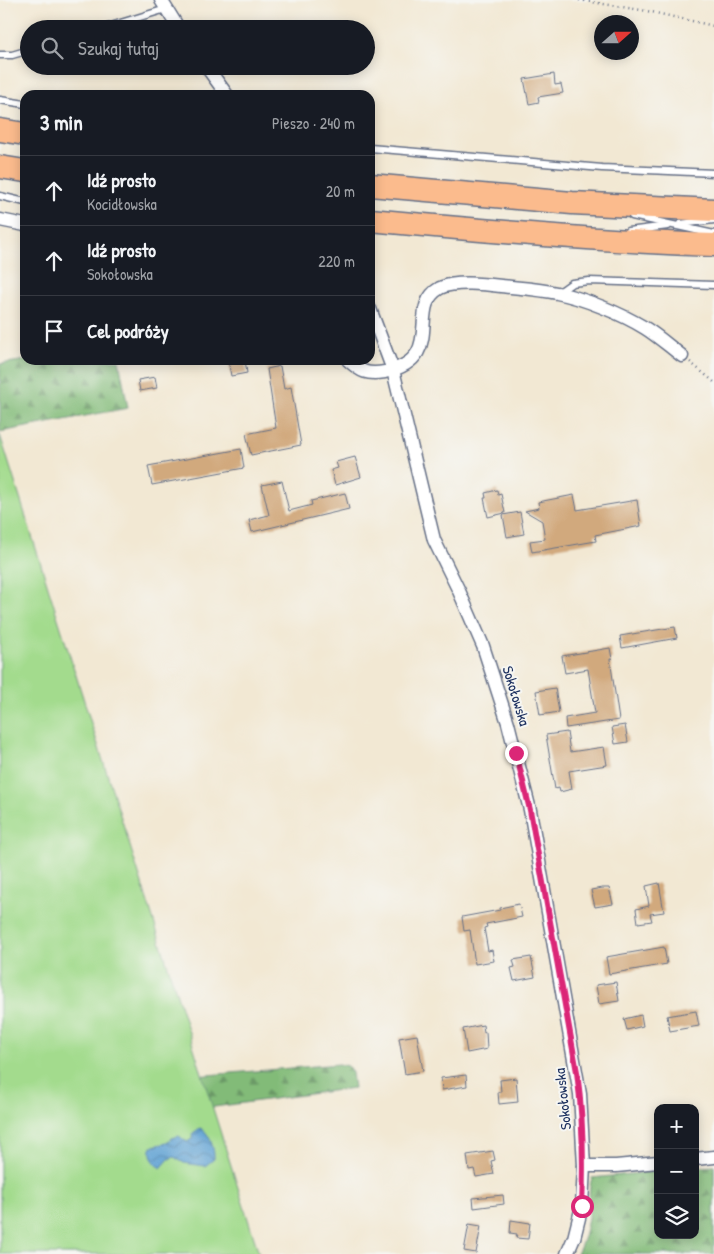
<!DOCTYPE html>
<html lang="pl">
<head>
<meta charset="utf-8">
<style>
  :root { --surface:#171b24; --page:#242831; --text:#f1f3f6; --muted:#9ea1a6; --line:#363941 }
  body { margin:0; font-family:"Patrick Hand",sans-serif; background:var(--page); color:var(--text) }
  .controls { position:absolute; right:15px; bottom:15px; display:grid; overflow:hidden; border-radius:10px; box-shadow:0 2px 12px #0003 }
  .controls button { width:45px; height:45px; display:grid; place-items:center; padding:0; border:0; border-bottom:1px solid var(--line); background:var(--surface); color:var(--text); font:25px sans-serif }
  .compass { position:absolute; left:594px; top:15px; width:45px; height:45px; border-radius:50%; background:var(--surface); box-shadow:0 2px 12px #0003; rotate:69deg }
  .stop { position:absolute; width:15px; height:15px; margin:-11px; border:4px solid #db2777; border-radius:50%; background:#fff }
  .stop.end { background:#db2777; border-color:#fff; box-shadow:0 1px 5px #0008 }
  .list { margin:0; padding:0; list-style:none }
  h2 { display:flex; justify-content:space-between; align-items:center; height:65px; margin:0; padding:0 20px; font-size:21px }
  h2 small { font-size:16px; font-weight:400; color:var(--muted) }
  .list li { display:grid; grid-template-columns:32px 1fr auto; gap:15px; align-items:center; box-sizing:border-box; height:70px; padding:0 20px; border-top:1px solid var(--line) }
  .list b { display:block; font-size:19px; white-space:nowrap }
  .list p { margin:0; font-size:16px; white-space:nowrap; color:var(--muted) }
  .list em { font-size:16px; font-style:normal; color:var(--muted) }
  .icon { flex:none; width:28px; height:28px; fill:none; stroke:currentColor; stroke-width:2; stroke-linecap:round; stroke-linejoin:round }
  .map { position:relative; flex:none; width:714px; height:1254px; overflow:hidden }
  .search { position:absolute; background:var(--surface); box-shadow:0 2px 12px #0003; left:20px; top:20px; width:355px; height:55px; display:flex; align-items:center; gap:12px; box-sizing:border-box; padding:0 18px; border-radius:28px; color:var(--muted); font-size:19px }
  .panel { position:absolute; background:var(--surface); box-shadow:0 2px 12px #0003; left:20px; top:90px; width:355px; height:275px; border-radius:15px }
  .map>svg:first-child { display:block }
</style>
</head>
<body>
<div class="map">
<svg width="714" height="1254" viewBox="0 0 714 1254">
  <defs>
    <pattern id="forest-firs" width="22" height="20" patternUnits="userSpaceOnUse" patternTransform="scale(1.25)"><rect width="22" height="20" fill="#82bb78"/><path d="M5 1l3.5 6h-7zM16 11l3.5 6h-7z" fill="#6a9866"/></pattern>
    <pattern id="water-waves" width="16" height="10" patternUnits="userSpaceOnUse" patternTransform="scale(1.25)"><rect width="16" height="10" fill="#5fa1d3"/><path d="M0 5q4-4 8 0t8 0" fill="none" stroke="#4e84ae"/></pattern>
  </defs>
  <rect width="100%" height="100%" fill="#f6f6f2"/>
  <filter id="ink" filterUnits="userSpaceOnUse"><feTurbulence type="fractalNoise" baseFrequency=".02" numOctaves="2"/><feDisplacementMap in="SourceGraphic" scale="10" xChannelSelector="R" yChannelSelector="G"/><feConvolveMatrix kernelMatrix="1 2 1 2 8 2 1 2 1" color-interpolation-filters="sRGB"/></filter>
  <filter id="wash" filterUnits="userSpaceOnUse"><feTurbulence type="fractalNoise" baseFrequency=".0096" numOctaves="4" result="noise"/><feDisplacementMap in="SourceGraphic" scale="20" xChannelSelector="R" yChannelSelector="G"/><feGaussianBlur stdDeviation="1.12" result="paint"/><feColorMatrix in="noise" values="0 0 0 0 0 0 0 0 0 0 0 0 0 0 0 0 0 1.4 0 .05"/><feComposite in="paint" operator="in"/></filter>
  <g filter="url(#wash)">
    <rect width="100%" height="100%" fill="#f2e8d3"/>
    <g fill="url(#forest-firs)" stroke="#4e756b">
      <path d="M27,360h92l9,48 -128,24v-68z"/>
      <path d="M339,1064l9,2 4,7 2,15 -199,27 16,-37z"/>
      <path d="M714,1166v88h-137c7,-13 10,-29 12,-43 1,-12 -1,-21 3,-33l66,-7v64h37v-68z"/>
    </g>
    <path fill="#a3db8d" stroke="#5f8576" d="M0,435l259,819h-259z"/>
    <path fill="url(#water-waves)" stroke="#3d6898" d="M200,1128c9,3 15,21 14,31l-9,7 -21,-3 -10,-6 -5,2 -8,9c-8,-6 -11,-10 -10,-21 8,-4 16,-1 21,-9l7,-2 8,6 5,-3 1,-6z"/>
    <g id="blocks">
      <g fill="#d1a97d">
        <path d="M554,74l1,11 6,-1 2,9 -25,4 1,5 -10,2 -5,-25z"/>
        <path d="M228,360h17l2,13 -16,3z"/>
        <path d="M280,366l4,23 7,-2 10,58 -50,10 -5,-21 30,-6 -9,-59z"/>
        <path d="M155,377l2,11 -17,3 -2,-11z"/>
        <path d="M241,449l3,19 -92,17 -4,-19z"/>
        <path d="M355,457l6,20 -26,8 -4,-15 7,-2 -2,-6z"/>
        <path d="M282,481l7,30 23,-6 -1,-4 34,-8 4,16 -97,23 -3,-12 20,-5 -7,-30z"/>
        <path d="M497,490l1,5 3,-1 4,19 -17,4 -4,-19h2l-1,-5z"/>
        <path d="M574,495l3,15 60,-10 4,26 -46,9 1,6 -64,11 -2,-11 15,-2 -3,-18 -17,-10 14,-3 -1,-6z"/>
        <path d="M520,512l4,22 -17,3 -4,-22z"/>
        <path d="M675,627l2,11 -55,10 -2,-12z"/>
        <path d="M610,648l2,11h-2l9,61 -53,8 -1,-10 30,-5 -7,-44 -23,4 -3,-17z"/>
        <path d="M555,688l4,24 -19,3 -4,-24z"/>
        <path d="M625,725l3,17 -13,2 -3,-17z"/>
        <path d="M567,732l3,20 34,-5 3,18 -38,6 3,18 -12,3 -1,-4 -4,1 -9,-54z"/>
        <path d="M659,883l5,29 -14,2 2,7 -14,2 -2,-14 13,-3 -3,-20z"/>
        <path d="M602,888h7l4,16 -18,3 -4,-17z"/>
        <path d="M519,904l3,13 -36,7 1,3 -3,1 4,23 4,-1 2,11 -19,3 -5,-34 -6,1 -2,-14 38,-7v-2z"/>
        <path d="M664,947l3,17 -58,10 -3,-17z"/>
        <path d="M531,957l4,20 -21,4 -3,-13 4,-1 -2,-7z"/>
        <path d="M616,982l3,19 -20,3 -3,-19z"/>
        <path d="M696,1011l3,15 -29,5 -3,-15z"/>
        <path d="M641,1015l2,11 -16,4 -3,-11z"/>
        <path d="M483,1025l1,8 2,-1 1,17 -20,4 -4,-24z"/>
        <path d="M417,1035l6,36 -18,3 -6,-36z"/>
        <path d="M466,1075l1,11 -25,4 -1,-12z"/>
        <path d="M516,1078l2,24 -19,2 -1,-12h3l-1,-12z"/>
        <path d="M493,1151l2,9 -4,1 3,13 -18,3 -2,-8 -5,1 -2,-15z"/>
        <path d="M503,1195l1,9 -30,4 -1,-10z"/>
        <path d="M511,1220l19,3 -2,16 -12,-1 1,-4 -7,-1z"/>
        <path d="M469,1224l12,2 -5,27 -12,-2z"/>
      </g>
    </g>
  </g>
  <g filter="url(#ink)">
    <use href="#blocks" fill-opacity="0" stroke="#667087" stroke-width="1"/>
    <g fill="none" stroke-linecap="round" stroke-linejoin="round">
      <g stroke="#667087" stroke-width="9">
        <g id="service">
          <path d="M101,29l65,-20"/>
          <path d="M0,55h12l17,-5"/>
          <path d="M0,100l25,4"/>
          <path d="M370,148l232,20 112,5"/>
          <path d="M0,196l25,6"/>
          <path d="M632,216l82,18"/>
          <path d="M680,224l34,-4"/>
          <path d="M628,231l40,-5"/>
          <path d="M558,293l14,-10 17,-2 125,4"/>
        </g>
      </g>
      <g stroke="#667087" stroke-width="15">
        <g id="minor">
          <path d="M161,0l18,29"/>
          <path d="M206,66l21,29"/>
          <path d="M0,220l25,5"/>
          <path d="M370,309l23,61 41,170 25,51 24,55 25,77 22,87 50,284 4,72 -2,40 -8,32 -7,16"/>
          <path d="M348,360c13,12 19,15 37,12 63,-14 20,-64 55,-84 14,-7 46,-4 61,-2 18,2 38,3 56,7 27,5 65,21 88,35 13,8 25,19 37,28"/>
          <path d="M695,1159l19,-2"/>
          <path d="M584,1166h32l42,-4"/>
        </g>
      </g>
      <g stroke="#667087" stroke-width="25">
        <g id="motorway">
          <path d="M0,130l25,4"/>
          <path d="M0,167l25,4"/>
          <path d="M370,185l202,18 142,7"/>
          <path d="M370,220c115,11 229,21 344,25"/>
        </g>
      </g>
      <g stroke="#667087" stroke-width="2.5" stroke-dasharray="1 4" stroke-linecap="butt">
        <path d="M579,0l68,11 67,15"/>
        <path d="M690,362l24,20"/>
      </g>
      <use href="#service" stroke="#fff" stroke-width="6"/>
      <use href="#minor" stroke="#fff" stroke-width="12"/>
      <use href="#motorway" stroke="#fbbb8d" stroke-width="22"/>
    </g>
  </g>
  <g fill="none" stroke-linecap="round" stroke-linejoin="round" filter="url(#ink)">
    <path stroke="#db2777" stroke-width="6" d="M516,753l14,57 47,262c6,44 7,89 5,134"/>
  </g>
  <g text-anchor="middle" stroke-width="4" stroke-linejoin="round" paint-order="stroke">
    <g font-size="15" fill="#1b2f5e" stroke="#f6f6f2">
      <text transform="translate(516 696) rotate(73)" y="5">Sokołowska</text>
      <text transform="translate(563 1099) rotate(-96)" y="5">Sokołowska</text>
    </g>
  </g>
</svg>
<div class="controls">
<button>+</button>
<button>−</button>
<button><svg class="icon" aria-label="layers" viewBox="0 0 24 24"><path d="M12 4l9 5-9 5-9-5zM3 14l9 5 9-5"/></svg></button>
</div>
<svg class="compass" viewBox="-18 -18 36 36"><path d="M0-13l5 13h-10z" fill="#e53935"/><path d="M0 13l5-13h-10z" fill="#9ea1a6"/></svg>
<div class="stop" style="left:582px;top:1206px"></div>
<div class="stop end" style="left:516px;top:753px"></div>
<div class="search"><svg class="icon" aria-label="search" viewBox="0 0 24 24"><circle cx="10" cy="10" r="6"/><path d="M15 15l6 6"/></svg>Szukaj tutaj</div>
<section class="panel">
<h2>3 min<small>Pieszo · 240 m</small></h2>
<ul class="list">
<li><svg class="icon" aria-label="ahead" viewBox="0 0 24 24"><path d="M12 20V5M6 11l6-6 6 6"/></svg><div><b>Idź prosto</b><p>Kocidłowska</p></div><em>20 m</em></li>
<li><svg class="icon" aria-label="ahead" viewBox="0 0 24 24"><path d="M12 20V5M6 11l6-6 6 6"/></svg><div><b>Idź prosto</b><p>Sokołowska</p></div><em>220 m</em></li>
<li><svg class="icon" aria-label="arrive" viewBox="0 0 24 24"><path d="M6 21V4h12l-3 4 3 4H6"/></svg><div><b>Cel podróży</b></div></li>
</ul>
</section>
</div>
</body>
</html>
